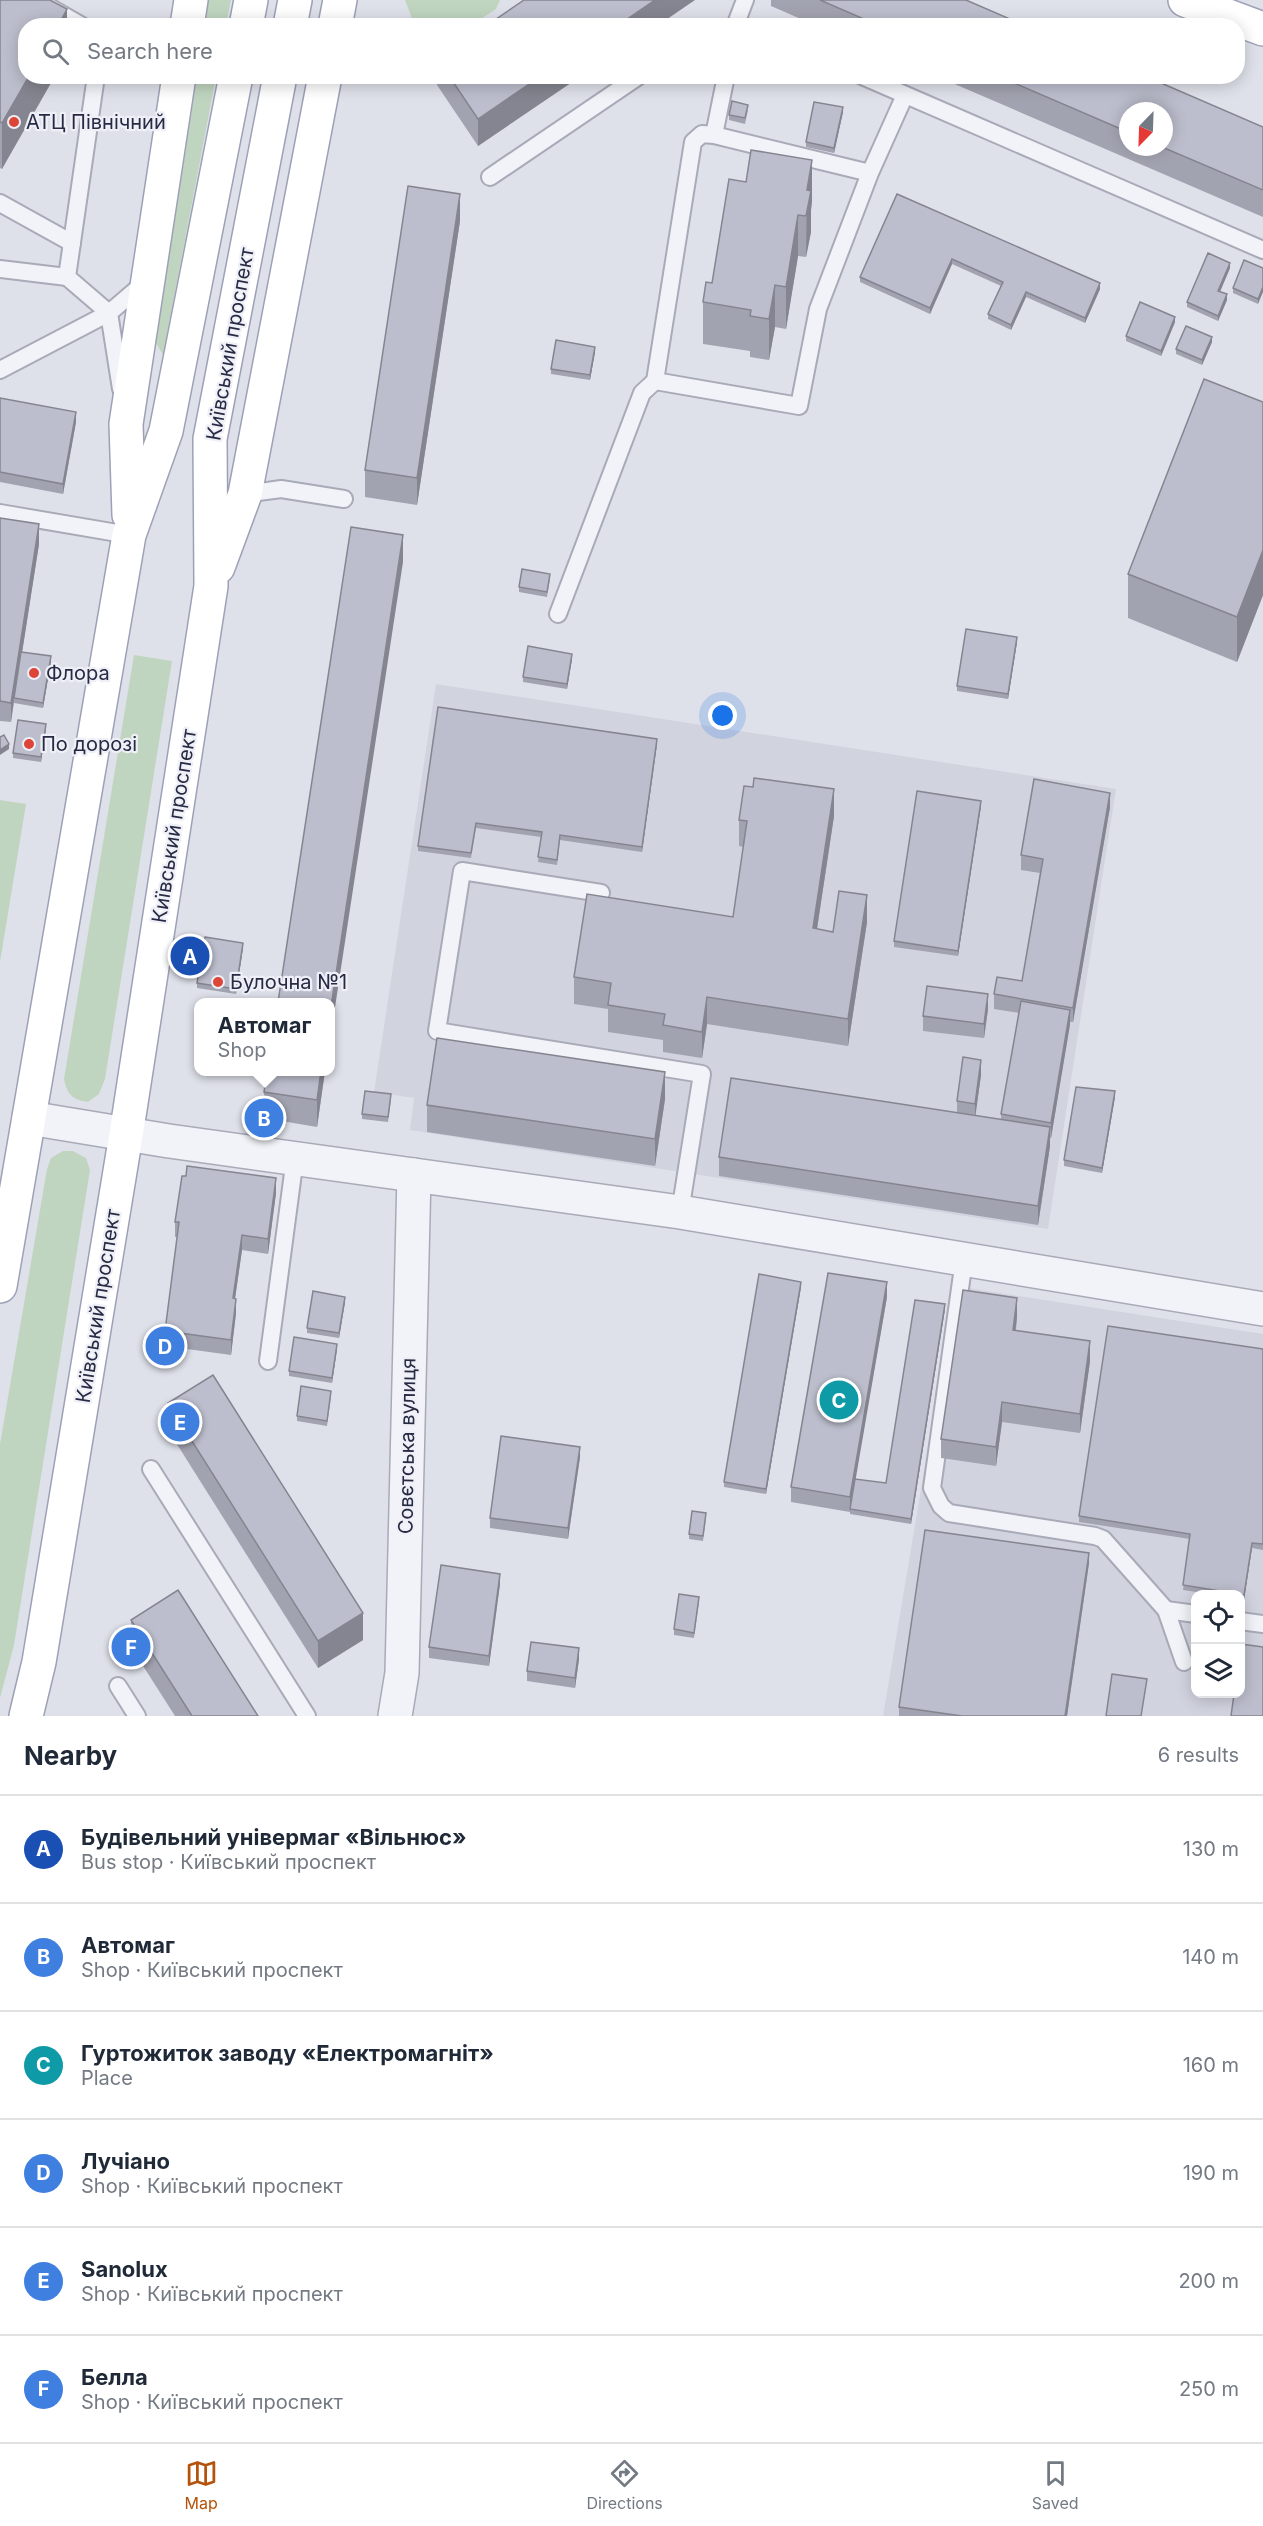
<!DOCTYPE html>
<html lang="en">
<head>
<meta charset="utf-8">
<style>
  :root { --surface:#fff; --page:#f6f6f7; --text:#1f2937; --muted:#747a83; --line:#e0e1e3; --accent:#b45309 }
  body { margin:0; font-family:Inter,sans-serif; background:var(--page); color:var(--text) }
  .controls { position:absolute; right:18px; bottom:18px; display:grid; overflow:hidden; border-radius:12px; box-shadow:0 3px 15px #0003 }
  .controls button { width:54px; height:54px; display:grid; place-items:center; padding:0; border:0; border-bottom:2px solid var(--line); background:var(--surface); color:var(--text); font:30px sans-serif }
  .compass { position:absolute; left:1119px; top:102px; width:54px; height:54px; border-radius:50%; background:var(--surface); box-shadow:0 3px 15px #0003; rotate:203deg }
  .you { position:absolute; left:723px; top:716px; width:21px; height:21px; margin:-15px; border:4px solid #fff; border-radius:50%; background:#1a73e8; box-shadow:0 0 0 9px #1a73e833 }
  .badge { display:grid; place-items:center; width:39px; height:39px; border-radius:50%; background:var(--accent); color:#fff; font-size:20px; font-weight:700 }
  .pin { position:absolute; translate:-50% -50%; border:3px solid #fff; box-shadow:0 2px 6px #0006 }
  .popup { position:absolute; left:194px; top:998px; width:141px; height:78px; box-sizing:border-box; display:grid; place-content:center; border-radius:12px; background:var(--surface); filter:drop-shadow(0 2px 4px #0005); font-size:20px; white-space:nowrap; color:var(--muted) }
  .popup b { font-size:22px; color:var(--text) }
  .popup::after { content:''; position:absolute; left:50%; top:100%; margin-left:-12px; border:12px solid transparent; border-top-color:var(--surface) }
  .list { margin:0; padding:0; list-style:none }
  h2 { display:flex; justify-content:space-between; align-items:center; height:78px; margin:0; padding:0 24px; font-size:26px }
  h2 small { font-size:20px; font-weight:400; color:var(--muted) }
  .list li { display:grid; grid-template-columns:39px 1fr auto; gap:18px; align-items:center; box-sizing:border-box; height:108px; padding:0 24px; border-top:2px solid var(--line) }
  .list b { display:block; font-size:22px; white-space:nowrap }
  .list p { margin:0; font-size:20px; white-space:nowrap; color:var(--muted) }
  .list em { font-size:20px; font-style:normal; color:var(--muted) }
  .icon { flex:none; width:33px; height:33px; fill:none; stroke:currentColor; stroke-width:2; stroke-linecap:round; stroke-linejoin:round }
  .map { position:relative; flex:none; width:1263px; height:1716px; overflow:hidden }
  .search { position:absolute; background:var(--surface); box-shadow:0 3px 15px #0003; left:18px; right:18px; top:18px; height:66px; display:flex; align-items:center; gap:15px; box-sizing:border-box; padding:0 21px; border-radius:24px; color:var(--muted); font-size:22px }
  .sheet { height:726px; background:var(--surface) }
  nav { display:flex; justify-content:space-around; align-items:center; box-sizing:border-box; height:84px; border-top:2px solid var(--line); background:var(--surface); font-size:16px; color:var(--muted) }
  nav a { display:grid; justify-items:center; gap:3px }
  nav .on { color:var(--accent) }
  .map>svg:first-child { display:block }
</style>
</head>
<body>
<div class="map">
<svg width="1263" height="1716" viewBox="0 0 1263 1716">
  <rect width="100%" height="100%" fill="#dfe1ea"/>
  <g fill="#d1d3df" fill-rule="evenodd">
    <path d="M436,684l680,105 -68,440 -638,-99 4,-32 -40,-6z"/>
    <path d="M955,1286l308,48v382h-380zM1196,1594h44v100h-44z"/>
  </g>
  <g fill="#c0d5bf">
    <path d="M208,0h23l-5,25h-21z"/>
    <path d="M405,0h95l-4,9 -24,16 -57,1z"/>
    <path d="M197,77h19l-53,278 -7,-12z"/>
    <path d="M134,655l38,6 -67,418 -6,15 -11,8c-15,-2 -21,-7 -24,-23z"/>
    <path d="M0,800l26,4 -26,158z"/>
    <path d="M63,1151h10l13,7 4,12 -76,475 -14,53v-254l47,-275 4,-11z"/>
  </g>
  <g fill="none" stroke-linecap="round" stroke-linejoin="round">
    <g stroke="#a8aab8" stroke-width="20">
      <g id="service">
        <path d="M37,0l45,26"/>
        <path d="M735,26l10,-26"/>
        <path d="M96,76l-29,201 42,36 12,76"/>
        <path d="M862,76l401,174"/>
        <path d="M714,135l12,-59"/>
        <path d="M870,173l-156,-38 -12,-1 -9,8 -38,239 144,25 19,-97 52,-136 35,-78"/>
        <path d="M490,177l149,-101"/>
        <path d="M0,203l72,40"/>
        <path d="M0,269l67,8"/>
        <path d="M0,370l109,-57 35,-30"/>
        <path d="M245,494l36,-5 63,10"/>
        <path d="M0,513l129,22"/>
        <path d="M558,614l84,-221 13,-12"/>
        <path d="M601,893l-139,-22 -25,160 265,43 -22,138"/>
        <path d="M964,1260l-32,228 9,18 8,7 146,23 8,3 63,71 18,52"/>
        <path d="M268,1361l27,-203"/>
        <path d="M151,1469l156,247"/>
        <path d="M1166,1610l30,4"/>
        <path d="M1240,1621l23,3"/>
        <path d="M118,1686l19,30"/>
      </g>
    </g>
    <g stroke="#a8aab8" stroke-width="36">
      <path id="minor" d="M395,1716l7,-43 12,-498"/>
    </g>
    <g stroke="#a8aab8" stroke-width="36">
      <path id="tertiary" d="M29,1118l140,23 511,71 583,97"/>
    </g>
    <g stroke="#9da1b7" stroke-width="36">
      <g id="primary">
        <path d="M1185,0l78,29"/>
        <path d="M187,26l4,-26"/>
        <path d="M246,26l5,-26"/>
        <path d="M290,26l5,-26"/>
        <path d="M335,26l5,-26"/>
        <path d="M129,515l-3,-91 53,-348"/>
        <path d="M218,567l27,-73 80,-418"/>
        <path d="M0,1286l129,-751 37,-104 70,-355"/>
        <path d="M26,1716l13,-54 87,-527 85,-549 -1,-147 70,-363"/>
      </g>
    </g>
    <use href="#service" stroke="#f2f3f8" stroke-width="16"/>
    <use href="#minor" stroke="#f2f3f8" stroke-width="33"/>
    <use href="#tertiary" stroke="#f2f3f8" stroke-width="33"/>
    <use href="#primary" stroke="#fff" stroke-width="33"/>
  </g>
  <g fill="#a2a3b0" fill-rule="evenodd">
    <path d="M0,0l67,26 -65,143 -2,-1z"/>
    <path d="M771,0h195l60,26h-209l-46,-20z"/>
    <path d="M437,76h144l-103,70 -41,-61z"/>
    <path d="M736,76h17l-1,6 -16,-4z"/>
    <path d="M936,76h209l118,51v90zM1128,111l36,36h-36z"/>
    <path d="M748,110l-3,14 -16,-4v-5z"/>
    <path d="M843,112l-9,41 -28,-6v-5z"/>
    <path d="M746,182l66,19 -1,9v22l-5,25 -8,-1 -12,73 -11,-2 -6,33 -19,-3v-6l-47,-7v-42l9,-19z"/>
    <path d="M897,194l203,95 -15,34 -59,-26 -15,33 -23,-11v-5l13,-28 -49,-22 -22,50 -70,-32v-5z"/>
    <path d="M460,221l-43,284 -52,-8v-27z"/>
    <path d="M1230,268l-10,24 7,8 -9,21 -31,-14v-5z"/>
    <path d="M1263,268l-5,36 -25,-11v-5z"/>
    <path d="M1175,322l-14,34 -35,-15v-5z"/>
    <path d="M1212,342l-10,23 -26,-11v-5z"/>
    <path d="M595,352l-5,28 -39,-6v-5z"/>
    <path d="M0,398l76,24 -13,72 -63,-12z"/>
    <path d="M1263,402v193l-26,67 -109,-44v-44z"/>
    <path d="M0,518l39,26 -17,108 29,9 -8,47 -29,-5 -3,19 -11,-1z"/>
    <path d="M550,579l-3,18 -28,-5v-5z"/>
    <path d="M1017,642l-9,57 -51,-8v-5z"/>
    <path d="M572,659l-5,30 -44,-7v-5z"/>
    <path d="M46,729l-5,33 -28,-4v-5z"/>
    <path d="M657,744l-15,108 -82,-12 -3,25 -19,-3 3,-25 -65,-9 -5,30 -53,-7v-5z"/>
    <path d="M981,806l-23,150 -64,-9v-6z"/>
    <path d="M1110,807l-37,215h-3l-19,116h-1v8l-12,79 -319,-49v-19l238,-44v-12l24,-26 -6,41 26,4v-6l18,-101 -25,-4v-15l28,-13 18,-108 -19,-3v-15z"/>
    <path d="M834,816l-17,113 16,3 34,-10 -19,124 -141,-22 -5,34 -39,-6v-12l-55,-8v-23l-34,-5v-27l159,-60 11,-70 -5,-1v-26z"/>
    <path d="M243,948l-7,46 -39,-6v-5z"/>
    <path d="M988,1009l-4,29 -61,-7v-15z"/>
    <path d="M325,1071l-8,56 -53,-9v-26z"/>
    <path d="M1115,1097l-13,76 -38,-7v-6z"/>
    <path d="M391,1099l-3,23 -26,-3v-5z"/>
    <path d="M665,1099l-10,67 -228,-34v-27z"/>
    <path d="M276,1193l-8,61 -26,-4 -7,48 1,15 -5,42 -66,-9v-15l12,-94h-2v-15z"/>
    <path d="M801,1287l-35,207 -42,-7v-5z"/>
    <path d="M887,1297l-32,182 31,4 59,-174 -34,215 -61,-10v-3v1l-59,-10v-15z"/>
    <path d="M345,1302l-6,36 -32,-5v-5z"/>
    <path d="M1017,1317l-1,13 74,31 -10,72 -78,-11 -6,44 -55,-8v-19z"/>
    <path d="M337,1349l-5,34 -43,-7v-5z"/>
    <path d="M1263,1349v201l-11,-2 -8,52 -4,-1v-5h-30l-27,-4 7,-51 -111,-17v-6z"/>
    <path d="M331,1396l-4,30 -30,-5v-5z"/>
    <path d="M168,1403l195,237 -45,28 -150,-238z"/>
    <path d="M580,1457l-12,82 -78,-11v-10z"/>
    <path d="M706,1518l-3,23 -14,-2v-5z"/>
    <path d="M1089,1563l-22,153h-168v-9z"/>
    <path d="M500,1584l-11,82 -60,-8v-11z"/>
    <path d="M699,1602l-5,36 -20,-3v-6z"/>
    <path d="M131,1620l127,96h-83l-44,-69z"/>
    <path d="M579,1659l-4,29 -48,-7v-10z"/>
  </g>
  <g fill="#848590">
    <path d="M655,0h40l-38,26h-40z"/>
    <path d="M67,9v17h-9z"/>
    <path d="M29,76h26l-53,93v-46z"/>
    <path d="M541,76h40l-103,70v-27z"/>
    <path d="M843,107v5l-9,41v-5z"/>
    <path d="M812,160v41l-1,9v22l-5,25 1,-67z"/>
    <path d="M460,194v27l-43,284v-27z"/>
    <path d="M798,215v41l-12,73v-42z"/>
    <path d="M952,259v5l-22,50v-6z"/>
    <path d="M1230,263v5l-12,28v-5z"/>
    <path d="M1100,283v6l-15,34v-5z"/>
    <path d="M775,285v42l-6,33v-41z"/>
    <path d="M1263,287v5l-5,12v-5z"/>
    <path d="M1026,292v5l-15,33v-5z"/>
    <path d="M1227,294v6l-9,21v-5z"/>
    <path d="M1175,317v5l-14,34v-5z"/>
    <path d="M1212,337v5l-10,23v-5z"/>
    <path d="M595,347v5l-5,28v-5z"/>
    <path d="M76,412v10l-13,72v-10z"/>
    <path d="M39,524v20l-24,154h-1l-3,24v-19z"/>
    <path d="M403,535v27l-73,478v-27z"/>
    <path d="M1263,550v45l-26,67v-45z"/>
    <path d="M1017,637v5l-9,57v-5z"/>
    <path d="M572,654v5l-5,30v-5z"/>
    <path d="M51,656v5l-8,47v-5z"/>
    <path d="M46,724v5l-5,33v-5z"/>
    <path d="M657,739v5l-15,108v-5z"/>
    <path d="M9,744v5l-9,6v-5z"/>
    <path d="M834,789v27l-21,139v-27z"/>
    <path d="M1110,793v14l-37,215v-14z"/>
    <path d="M981,801v5l-23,150v-5z"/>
    <path d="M867,895v27l-19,124v-27z"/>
    <path d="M243,943v5l-7,46v-5z"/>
    <path d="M988,994v15l-4,29v-14z"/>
    <path d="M707,997v27l-5,34v-26z"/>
    <path d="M1070,1010v15l-19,113v-15z"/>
    <path d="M981,1060v15l-6,44v-15z"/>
    <path d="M321,1071h4l-8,56v-27z"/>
    <path d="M665,1072v27l-10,67v-27z"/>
    <path d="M1115,1091v6l-13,76v-5z"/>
    <path d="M1050,1127v19l-12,79v-19z"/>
    <path d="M276,1178v15l-8,61v-15z"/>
    <path d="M242,1235v15l-9,63v-15z"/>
    <path d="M801,1282v5l-35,207v-5z"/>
    <path d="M887,1282v15l-37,215v-15z"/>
    <path d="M345,1297v5l-6,36v-5z"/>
    <path d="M1017,1298v19l-4,32v-19z"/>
    <path d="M236,1299v14l-5,42v-15z"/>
    <path d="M945,1304v5l-34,215v-5z"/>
    <path d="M1090,1341v20l-10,72v-19z"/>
    <path d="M337,1344v5l-5,34v-5z"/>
    <path d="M1002,1402v20l-6,44v-19z"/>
    <path d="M580,1447v10l-12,82v-11z"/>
    <path d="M1252,1543v5l-8,52v-5z"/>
    <path d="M1089,1553v10l-22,153h-2z"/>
    <path d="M500,1574v10l-11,82v-10z"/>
    <path d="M363,1613v27l-45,28v-27z"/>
    <path d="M579,1648v11l-4,29v-10z"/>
  </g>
  <g fill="#bcbecd" stroke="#848590" stroke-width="1.5">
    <path d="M0,0h50l17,9 -9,17h-32v50h3l-27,47 -2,-1z"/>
    <path d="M524,0h131l-38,26h-131z"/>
    <path d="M820,0h146l60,26h-146z"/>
    <path d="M449,76h92l-63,43z"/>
    <path d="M998,76h147l118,51v63l-101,-43h2v-36h-36v21z"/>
    <path d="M732,101l16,4 -3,13 -16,-3z"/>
    <path d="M814,102l29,5 -9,41 -28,-6z"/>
    <path d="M751,150l61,10 -5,30 4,1 -5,25 -8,-1 -12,72 -11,-2 -6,34 -19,-3 1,-6 -48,-8 3,-20 6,1 17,-104 17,3z"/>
    <path d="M408,186l52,8 -43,284 -52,-8z"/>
    <path d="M897,194l203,89 -15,35 -59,-26 -15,33 -23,-11 15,-32 -51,-23 -22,49 -70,-31z"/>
    <path d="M1208,253l22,10 -12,28 9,3 -9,22 -31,-14z"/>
    <path d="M1244,260l19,8v19l-5,12 -25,-11z"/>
    <path d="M1140,302l35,15 -14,34 -35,-15z"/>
    <path d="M1186,326l26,11 -10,23 -26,-11z"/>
    <path d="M556,340l39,7 -5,28 -39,-6z"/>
    <path d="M1204,379l59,23v148l-26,67 -109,-43z"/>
    <path d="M0,398l76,14 -13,72 -63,-12z"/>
    <path d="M0,518l39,6 -28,179 -11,-2z"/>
    <path d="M351,527l52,8 -73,478v-11h-52z"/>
    <path d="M522,569l28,5 -3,18 -28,-5z"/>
    <path d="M966,629l51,8 -9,57 -51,-8z"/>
    <path d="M528,646l44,8 -5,30 -44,-7z"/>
    <path d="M21,652l30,4 -8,47 -29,-5z"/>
    <path d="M438,707l219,32 -15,108 -82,-12 -3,25 -19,-3 4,-25 -66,-9 -5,30 -53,-7z"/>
    <path d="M18,720l28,4 -5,33 -28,-4z"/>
    <path d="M4,735l5,9 -9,6v-13z"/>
    <path d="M754,778l80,11 -21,139 20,4 6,-41 28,4 -19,124 -141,-22 -5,35 -39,-7 2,-11 -57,-9 3,-22 -37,-6 13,-83 146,23 14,-96 -8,-1 5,-34 9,1z"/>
    <path d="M1034,779l76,14 -37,215 -79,-14 3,-17 25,4 21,-122 -22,-4z"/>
    <path d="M917,791l64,10 -23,150 -64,-10z"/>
    <path d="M205,937l38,6 -7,46 -39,-6z"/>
    <path d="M927,986l61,8 -4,30 -61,-8z"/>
    <path d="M1021,1001l49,9 -19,113 -50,-9z"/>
    <path d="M437,1038l228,34 -10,67 -228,-34z"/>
    <path d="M963,1057l18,3 -6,44 -18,-3z"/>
    <path d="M267,1071h54l-4,29 -53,-8z"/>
    <path d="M731,1078l319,49 -12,79 -319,-49z"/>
    <path d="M1076,1087l39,4 -13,77 -38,-8z"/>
    <path d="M365,1091l26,3 -3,23 -26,-3z"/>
    <path d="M187,1166l89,12 -8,61 -26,-4 -9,63 3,1 -5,41 -66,-9 14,-109h-4l7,-46h4z"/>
    <path d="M828,1273l59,9 -37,215 -59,-10z"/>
    <path d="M759,1274l42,8 -35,207 -42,-7z"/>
    <path d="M963,1290l54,8 -4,32 77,11 -10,73 -78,-12 -6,45 -55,-8z"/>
    <path d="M313,1291l32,6 -6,36 -32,-5z"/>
    <path d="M915,1300l30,4 -34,215 -61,-10 5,-30 31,4z"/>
    <path d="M1108,1326l155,23v195l-11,-1 -8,52 -61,-10 7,-51 -111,-18z"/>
    <path d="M294,1337l43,7 -5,34 -43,-7z"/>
    <path d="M213,1375l150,238 -45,28 -150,-238z"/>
    <path d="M301,1386l30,5 -4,30 -30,-5z"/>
    <path d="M501,1436l79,11 -12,81 -78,-10z"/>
    <path d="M692,1511l14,2 -3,23 -14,-2z"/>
    <path d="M925,1530l164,23 -24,163h-103l-63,-9z"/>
    <path d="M441,1565l59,9 -11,82 -60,-9z"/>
    <path d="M178,1590l80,126h-66l-61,-96z"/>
    <path d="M679,1594l20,3 -5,36 -20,-4z"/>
    <path d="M531,1642l48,6 -4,30 -48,-7z"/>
    <path d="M1241,1644l22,3v69h-32l3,-22h6z"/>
    <path d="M1112,1674l35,5 -6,37h-35z"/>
  </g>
  <g fill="#dc4537" stroke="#eff0f7" stroke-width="2">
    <circle cx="14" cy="122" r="6"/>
    <circle cx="34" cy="673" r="6"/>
    <circle cx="29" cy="744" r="6"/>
    <circle cx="218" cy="982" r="6"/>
  </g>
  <g text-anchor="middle" stroke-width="4.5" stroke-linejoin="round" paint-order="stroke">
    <g font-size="20" fill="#262a43" stroke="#eff0f7" text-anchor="start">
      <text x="26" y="129">АТЦ Північний</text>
      <text x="46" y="680">Флора</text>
      <text x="41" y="751">По дорозі</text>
      <text x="230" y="989">Булочна №1</text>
    </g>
    <g font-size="20" fill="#262a43" stroke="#eff0f7">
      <text transform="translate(230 344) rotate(-80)" y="7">Київський проспект</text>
      <text transform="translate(174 826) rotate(-81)" y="7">Київський проспект</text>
      <text transform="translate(98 1306) rotate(-81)" y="7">Київський проспект</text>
      <text transform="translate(407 1446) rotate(-89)" y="7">Совєтська вулиця</text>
    </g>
  </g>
</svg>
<div class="controls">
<button><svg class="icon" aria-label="locate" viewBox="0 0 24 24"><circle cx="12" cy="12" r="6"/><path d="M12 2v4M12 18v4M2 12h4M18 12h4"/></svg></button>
<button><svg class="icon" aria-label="layers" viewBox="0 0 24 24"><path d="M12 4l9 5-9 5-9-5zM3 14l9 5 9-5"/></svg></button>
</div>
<svg class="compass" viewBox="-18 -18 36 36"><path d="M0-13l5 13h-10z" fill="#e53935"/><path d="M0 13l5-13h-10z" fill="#747a83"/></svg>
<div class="you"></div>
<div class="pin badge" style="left:190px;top:956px;background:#1a4fb4">A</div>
<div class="pin badge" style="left:264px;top:1118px;background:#3f7fe0">B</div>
<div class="popup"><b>Автомаг</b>Shop</div>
<div class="pin badge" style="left:839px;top:1400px;background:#0f9aa8">C</div>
<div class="pin badge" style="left:165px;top:1346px;background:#3f7fe0">D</div>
<div class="pin badge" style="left:180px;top:1422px;background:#3f7fe0">E</div>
<div class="pin badge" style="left:131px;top:1647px;background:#3f7fe0">F</div>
<div class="search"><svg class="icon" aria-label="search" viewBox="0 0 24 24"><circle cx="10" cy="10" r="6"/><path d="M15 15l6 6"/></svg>Search here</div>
</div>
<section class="sheet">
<h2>Nearby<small>6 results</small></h2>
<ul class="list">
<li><span class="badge" style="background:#1a4fb4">A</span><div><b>Будівельний універмаг «Вільнюс»</b><p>Bus stop · Київський проспект</p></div><em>130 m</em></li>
<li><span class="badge" style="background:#3f7fe0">B</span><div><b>Автомаг</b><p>Shop · Київський проспект</p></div><em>140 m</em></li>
<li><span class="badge" style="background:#0f9aa8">C</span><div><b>Гуртожиток заводу «Електромагніт»</b><p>Place</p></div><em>160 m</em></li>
<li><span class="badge" style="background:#3f7fe0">D</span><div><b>Лучіано</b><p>Shop · Київський проспект</p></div><em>190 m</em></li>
<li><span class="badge" style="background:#3f7fe0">E</span><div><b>Sanolux</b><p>Shop · Київський проспект</p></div><em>200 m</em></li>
<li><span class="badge" style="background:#3f7fe0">F</span><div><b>Белла</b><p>Shop · Київський проспект</p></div><em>250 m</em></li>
</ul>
</section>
<nav>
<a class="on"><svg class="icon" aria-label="map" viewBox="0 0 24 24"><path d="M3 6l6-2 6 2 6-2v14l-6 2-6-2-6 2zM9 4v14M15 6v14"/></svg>Map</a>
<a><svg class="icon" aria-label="directions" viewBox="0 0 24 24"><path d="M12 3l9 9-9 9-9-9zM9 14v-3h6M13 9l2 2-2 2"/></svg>Directions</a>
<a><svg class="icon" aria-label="saved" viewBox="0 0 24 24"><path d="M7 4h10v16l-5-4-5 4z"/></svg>Saved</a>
</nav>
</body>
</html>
